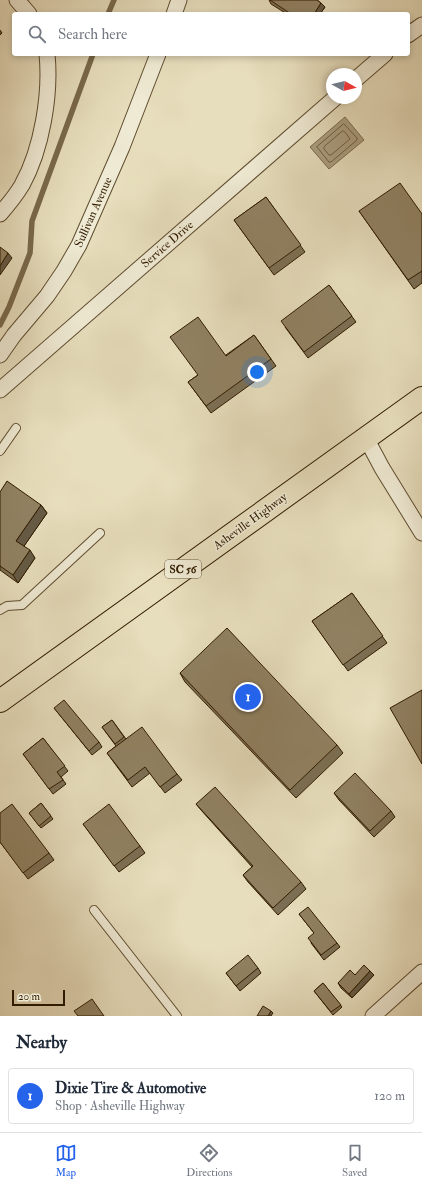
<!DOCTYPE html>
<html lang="en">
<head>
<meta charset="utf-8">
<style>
  :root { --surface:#fff; --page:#f6f6f7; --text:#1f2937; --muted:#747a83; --line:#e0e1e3; --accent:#2563eb }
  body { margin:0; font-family:"IM FELL Double Pica",serif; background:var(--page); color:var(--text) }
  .compass { position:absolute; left:326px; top:68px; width:36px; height:36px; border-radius:50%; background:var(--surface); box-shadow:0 2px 6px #0003; rotate:98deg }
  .scale { position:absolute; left:12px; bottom:10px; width:53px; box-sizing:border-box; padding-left:4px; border:2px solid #311c00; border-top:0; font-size:11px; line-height:14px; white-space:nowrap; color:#311c00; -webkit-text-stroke:3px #efead4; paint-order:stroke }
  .you { position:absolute; left:257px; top:372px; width:14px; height:14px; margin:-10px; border:3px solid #fff; border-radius:50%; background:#1a73e8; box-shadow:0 0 0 6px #1a73e833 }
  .badge { display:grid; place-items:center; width:26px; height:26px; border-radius:50%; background:var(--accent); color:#fff; font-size:13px; font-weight:700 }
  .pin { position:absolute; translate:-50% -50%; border:2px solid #fff; box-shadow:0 1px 4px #0006 }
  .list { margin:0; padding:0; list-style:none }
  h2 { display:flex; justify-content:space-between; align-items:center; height:52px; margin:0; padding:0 16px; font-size:17px }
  h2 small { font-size:13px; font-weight:400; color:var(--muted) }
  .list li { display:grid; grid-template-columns:26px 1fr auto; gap:12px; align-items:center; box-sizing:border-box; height:56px; margin:0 8px 8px; padding:0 8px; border:1px solid var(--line); border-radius:4px }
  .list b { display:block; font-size:15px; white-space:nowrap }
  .list p { margin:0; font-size:13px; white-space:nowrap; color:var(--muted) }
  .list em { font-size:13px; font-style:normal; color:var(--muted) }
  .icon { flex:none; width:22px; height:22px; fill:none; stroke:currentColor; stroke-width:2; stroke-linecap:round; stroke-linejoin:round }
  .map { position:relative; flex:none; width:422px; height:1016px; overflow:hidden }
  .search { position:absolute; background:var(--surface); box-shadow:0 2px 6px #0003; left:12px; right:12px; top:12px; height:44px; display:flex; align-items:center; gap:10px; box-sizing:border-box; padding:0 14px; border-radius:4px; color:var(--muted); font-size:15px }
  .sheet { height:116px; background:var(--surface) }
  nav { display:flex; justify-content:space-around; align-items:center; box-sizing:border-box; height:56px; border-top:1px solid var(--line); background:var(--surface); font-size:11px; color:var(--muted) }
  nav a { display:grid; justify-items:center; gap:2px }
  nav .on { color:var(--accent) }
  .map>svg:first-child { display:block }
</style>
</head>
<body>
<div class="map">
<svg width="422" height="1016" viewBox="0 0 422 1016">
  <rect width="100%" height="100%" fill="#e7debd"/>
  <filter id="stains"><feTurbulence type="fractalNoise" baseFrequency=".005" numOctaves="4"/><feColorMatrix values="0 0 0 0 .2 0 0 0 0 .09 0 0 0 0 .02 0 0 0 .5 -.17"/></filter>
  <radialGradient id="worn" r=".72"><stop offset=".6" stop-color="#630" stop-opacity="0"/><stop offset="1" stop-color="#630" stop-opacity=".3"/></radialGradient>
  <path fill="#a99c7d" stroke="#79694b" d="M345,117l19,23 -35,29 -19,-22z"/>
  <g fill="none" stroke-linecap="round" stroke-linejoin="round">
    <g stroke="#6d5c3e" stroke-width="1">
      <path d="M344,124l13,14v2l-26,22h-2l-12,-15z"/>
      <path d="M343,131l2,1 5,7 -19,16h-2l-5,-6v-2z"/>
    </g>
    <g stroke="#79694b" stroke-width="5.5">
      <path d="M108,14l6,-14"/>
      <path d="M0,325l9,-18 21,-54 2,-32 61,-167"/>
    </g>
    <g stroke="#5e4c2f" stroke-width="10">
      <g id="service">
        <path d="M0,451l16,-23"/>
        <path d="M0,610l7,-4 15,-1 78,-72"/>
        <path d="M94,910l83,106"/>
      </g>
    </g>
    <g stroke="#5e4c2f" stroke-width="17">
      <g id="minor">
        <path d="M17,0l12,14"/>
        <path d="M174,14l5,-14"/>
        <path d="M408,35l14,-10"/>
        <path d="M356,79l29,-25"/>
        <path d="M0,214c8,-9 16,-19 22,-29 20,-36 29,-91 25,-131"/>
        <path d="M0,355l14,-20 33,-39 17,-25 15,-26 43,-98 36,-93"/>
        <path d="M0,390l335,-292"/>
        <path d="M366,438l16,30 40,65"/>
        <path d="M373,1016l49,-44"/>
      </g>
    </g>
    <g stroke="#311c00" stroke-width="24">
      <path id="primary" d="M0,701l422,-303"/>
    </g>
    <use href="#service" stroke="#efead4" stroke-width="8"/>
    <use href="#minor" stroke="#efead4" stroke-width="15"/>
    <use href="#primary" stroke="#e7debd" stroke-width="22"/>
  </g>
  <g fill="#7c6f54" stroke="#311c00">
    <path d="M269,0h48l4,3 4,4 -5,7h-33l-16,-10z"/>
    <path d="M0,30l2,3 -2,2z"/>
    <path d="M266,197l39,55 -31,23 -40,-55z"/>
    <path d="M359,211l63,3v69l-8,6z"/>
    <path d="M329,285l27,37 -48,36 -23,-31z"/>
    <path d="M254,335l22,31 -65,47 -23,-31z"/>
    <path d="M0,492l41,13 6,8 -23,33 11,12 -17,25 -18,-13z"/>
    <path d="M352,593l35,50 -39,28 -36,-50z"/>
    <path d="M180,673l157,72 6,8 -47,45 -111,-116z"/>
    <path d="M54,708l45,34 3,5 -10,8z"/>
    <path d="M112,720l14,19 51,35 5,6 -17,13 -15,-20 -18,14 -25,-34 9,-7 -14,-19z"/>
    <path d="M43,738l25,33 -7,6 5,7 -13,10 -30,-40z"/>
    <path d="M334,793l57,18 4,6 -21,20 -35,-37z"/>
    <path d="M41,803l12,16 -12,9 -12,-15z"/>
    <path d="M196,804l105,78 5,7 -28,26 -30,-33 -5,-7 9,-8 -51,-57z"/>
    <path d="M83,824l57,22 5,7 -26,19z"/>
    <path d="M0,842l49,11 5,7 -26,19z"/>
    <path d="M299,914l38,29 3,4 -16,13 -13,-17 3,-10z"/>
    <path d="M258,968l3,5 -21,18 -14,-18z"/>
    <path d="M355,975h19l-22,23 -11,-10 -3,-5z"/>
    <path d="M323,983l19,24 -9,8 -19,-24z"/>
  </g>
  <g fill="#655a45" stroke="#311c00">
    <path d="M321,3l4,4 -5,7h-6z"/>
    <path d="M8,253l4,5 -12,17v-9z"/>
    <path d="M41,505l6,8 -25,36 -6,-8z"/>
    <path d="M30,550l5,8 -17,25 -5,-8z"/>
    <path d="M370,971l4,4 -22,23 -3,-4z"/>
    <path d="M271,1011l2,2 -2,3h-3z"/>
  </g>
  <g fill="#908162" stroke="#311c00">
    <path d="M270,0h47l4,3 -7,11h-23z"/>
    <path d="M400,183l22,31v57l-14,9 -49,-69z"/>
    <path d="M266,197l35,48 -32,23 -35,-48z"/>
    <path d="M0,247l8,6 -8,13z"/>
    <path d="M329,285l23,31 -48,36 -23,-31z"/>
    <path d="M198,317l28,39 28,-21 17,24 -65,47 -18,-24 10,-7 -28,-38z"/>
    <path d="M7,481l34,24 -25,36 14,9 -17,25 -13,-9v-74z"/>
    <path d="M352,593l31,43 -40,29 -31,-44z"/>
    <path d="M227,628l110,117 -47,45 -110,-117z"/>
    <path d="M422,690v74l-32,-56z"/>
    <path d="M64,700l35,42 -10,9 -35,-43z"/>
    <path d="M112,720l12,17 -9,7 -13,-17z"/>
    <path d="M142,727l35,47 -17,13 -15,-20 -17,13 -21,-27z"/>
    <path d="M43,738l22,28 -8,6 6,8 -14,9 -26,-35z"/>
    <path d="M355,773l36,38 -21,20 -36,-38z"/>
    <path d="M215,787l86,95 -28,26 -30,-33 10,-9 -57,-62z"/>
    <path d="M41,803l10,13 -12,10 -10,-13z"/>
    <path d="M12,804l37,49 -26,20 -23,-31v-29z"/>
    <path d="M109,804l31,42 -26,20 -31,-42z"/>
    <path d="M308,907l29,36 -16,12 -13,-17 6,-5 -15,-19z"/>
    <path d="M248,955l10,13 -22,18 -10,-13z"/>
    <path d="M364,965l6,6 -21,23 -11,-11 12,-13 5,5z"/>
    <path d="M323,983l18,22 -10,7 -17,-21z"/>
    <path d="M92,999l12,17h-26l-4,-5z"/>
    <path d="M263,1006l8,5 -3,5h-11z"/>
  </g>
  <g text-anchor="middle" stroke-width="3" stroke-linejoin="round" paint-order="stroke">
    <rect fill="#efead4" stroke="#6a5a40" stroke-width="1" x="165" y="560" width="36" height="18" rx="3"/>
    <g font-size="11" font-weight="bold" fill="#311c00">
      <text x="183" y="573">SC 56</text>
    </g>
    <g font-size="12" fill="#311c00" stroke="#efead4">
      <text transform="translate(93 212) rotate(-66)" y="4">Sullivan Avenue</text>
      <text transform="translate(167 244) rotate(-41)" y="4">Service Drive</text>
      <text transform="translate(250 521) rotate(-36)" y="4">Asheville Highway</text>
    </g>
  </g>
  <rect width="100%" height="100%" filter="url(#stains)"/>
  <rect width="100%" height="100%" fill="url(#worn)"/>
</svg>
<svg class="compass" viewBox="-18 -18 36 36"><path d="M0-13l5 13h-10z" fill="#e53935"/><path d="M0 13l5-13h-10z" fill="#747a83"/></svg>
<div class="scale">20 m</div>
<div class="you"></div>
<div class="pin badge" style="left:248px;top:697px">1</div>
<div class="search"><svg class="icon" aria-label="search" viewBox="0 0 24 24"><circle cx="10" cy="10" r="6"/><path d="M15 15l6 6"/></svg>Search here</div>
</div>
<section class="sheet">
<h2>Nearby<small></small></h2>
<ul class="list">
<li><span class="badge">1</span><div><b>Dixie Tire &amp; Automotive</b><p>Shop · Asheville Highway</p></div><em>120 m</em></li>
</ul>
</section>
<nav>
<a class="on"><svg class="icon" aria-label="map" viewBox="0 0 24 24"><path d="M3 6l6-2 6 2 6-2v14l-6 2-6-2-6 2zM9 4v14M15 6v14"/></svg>Map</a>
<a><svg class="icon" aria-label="directions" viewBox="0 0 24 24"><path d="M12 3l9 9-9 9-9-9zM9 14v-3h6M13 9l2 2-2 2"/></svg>Directions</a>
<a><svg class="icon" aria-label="saved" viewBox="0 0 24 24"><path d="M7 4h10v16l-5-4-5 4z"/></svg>Saved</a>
</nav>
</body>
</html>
